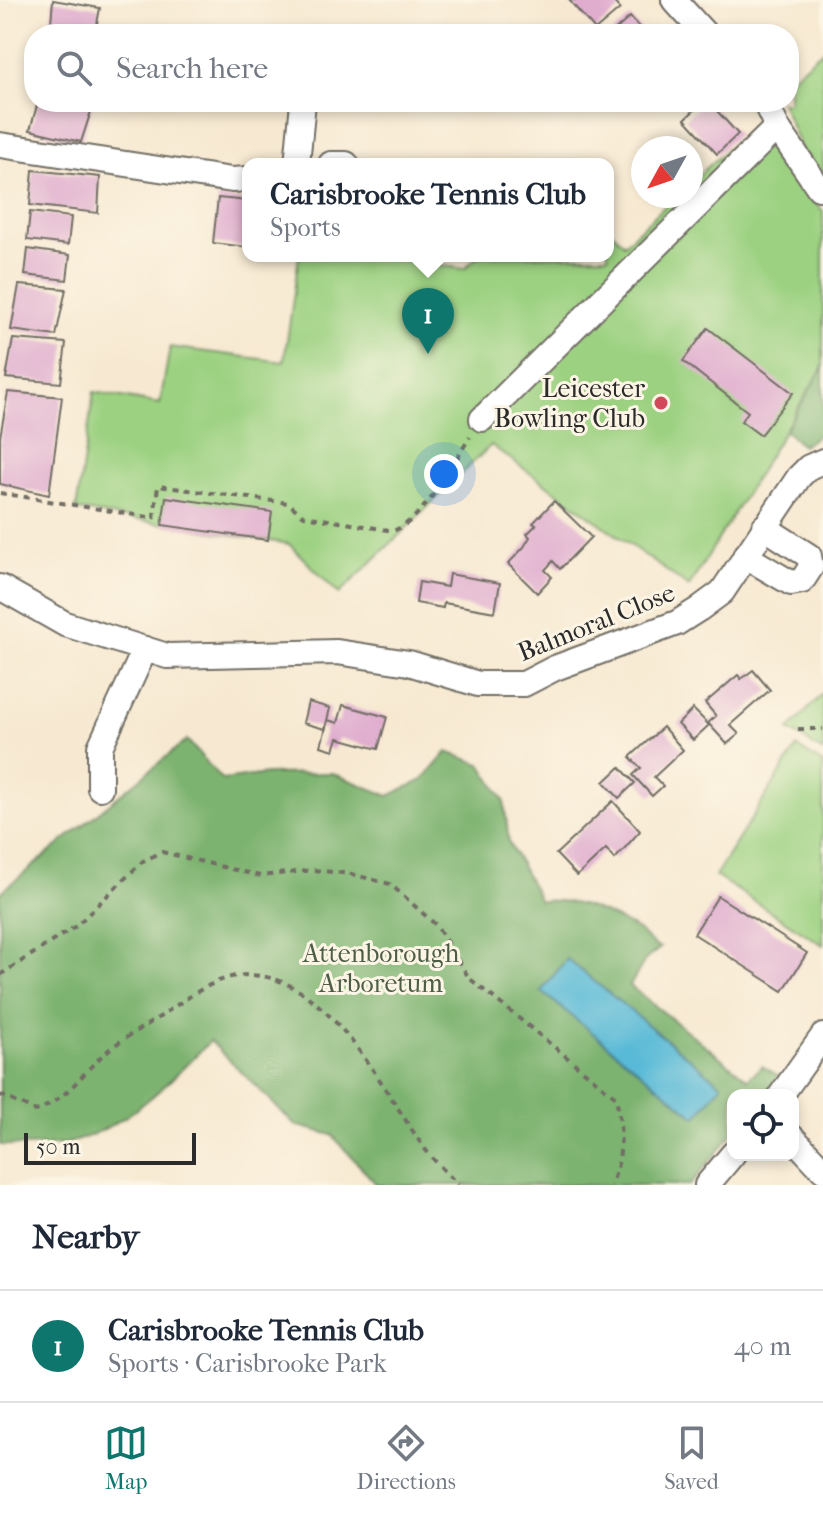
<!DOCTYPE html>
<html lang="en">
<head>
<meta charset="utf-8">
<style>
  :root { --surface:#fff; --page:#f2f2f3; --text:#1f2937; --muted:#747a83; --line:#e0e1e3; --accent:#0f766e }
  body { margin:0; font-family:"IM FELL French Canon",serif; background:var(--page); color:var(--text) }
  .controls { position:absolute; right:24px; bottom:24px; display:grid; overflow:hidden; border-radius:16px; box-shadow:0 4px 12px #0003 }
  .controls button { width:72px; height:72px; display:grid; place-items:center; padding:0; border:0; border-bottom:2px solid var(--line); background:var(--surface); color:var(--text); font:40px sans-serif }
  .compass { position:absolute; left:631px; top:136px; width:72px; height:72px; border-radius:50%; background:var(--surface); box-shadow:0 4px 12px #0003; rotate:230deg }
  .scale { position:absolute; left:24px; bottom:20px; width:172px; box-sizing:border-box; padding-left:8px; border:4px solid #2b2b2b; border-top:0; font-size:22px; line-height:28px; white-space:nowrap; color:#2b2b2b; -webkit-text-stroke:6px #fcf5e5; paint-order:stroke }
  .you { position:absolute; left:444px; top:474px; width:28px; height:28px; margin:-20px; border:6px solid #fff; border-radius:50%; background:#1a73e8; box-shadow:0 0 0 12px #1a73e833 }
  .badge { display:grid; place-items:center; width:52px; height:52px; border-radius:50%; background:var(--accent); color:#fff; font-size:26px; font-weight:700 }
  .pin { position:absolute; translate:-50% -66px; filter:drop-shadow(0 2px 4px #0008) }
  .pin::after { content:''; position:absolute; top:42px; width:28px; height:24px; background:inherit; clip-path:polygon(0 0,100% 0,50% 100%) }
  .popup { position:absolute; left:242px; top:158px; width:372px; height:104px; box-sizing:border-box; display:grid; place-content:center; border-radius:16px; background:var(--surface); filter:drop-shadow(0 2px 6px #0005); font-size:26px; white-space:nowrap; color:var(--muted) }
  .popup b { font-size:30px; color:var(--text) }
  .popup::after { content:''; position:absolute; left:50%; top:100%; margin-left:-16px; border:16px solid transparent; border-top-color:var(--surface) }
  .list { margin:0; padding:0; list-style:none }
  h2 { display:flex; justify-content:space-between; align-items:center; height:104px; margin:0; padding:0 32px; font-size:34px }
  h2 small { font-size:26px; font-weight:400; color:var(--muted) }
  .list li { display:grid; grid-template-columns:52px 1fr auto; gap:24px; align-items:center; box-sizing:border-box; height:112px; padding:0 32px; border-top:2px solid var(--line) }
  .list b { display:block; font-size:30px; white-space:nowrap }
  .list p { margin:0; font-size:26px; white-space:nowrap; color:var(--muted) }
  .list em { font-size:26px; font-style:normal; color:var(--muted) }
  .icon { flex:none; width:44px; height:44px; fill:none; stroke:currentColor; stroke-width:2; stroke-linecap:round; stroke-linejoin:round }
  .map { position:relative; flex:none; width:823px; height:1185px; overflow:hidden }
  .search { position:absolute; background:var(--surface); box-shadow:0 4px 12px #0003; left:24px; right:24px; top:24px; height:88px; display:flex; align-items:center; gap:20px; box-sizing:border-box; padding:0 28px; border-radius:32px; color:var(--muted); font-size:30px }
  .sheet { height:216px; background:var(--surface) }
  nav { display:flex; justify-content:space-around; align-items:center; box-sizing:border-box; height:112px; border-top:2px solid var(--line); background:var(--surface); font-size:22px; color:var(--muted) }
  nav a { display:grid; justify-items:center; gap:4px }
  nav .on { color:var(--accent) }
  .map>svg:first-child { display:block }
</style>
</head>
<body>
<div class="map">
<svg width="823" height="1185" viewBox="0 0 823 1185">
  <rect width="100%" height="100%" fill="#fcf5e5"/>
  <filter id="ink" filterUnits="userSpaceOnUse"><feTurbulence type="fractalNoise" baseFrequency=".0125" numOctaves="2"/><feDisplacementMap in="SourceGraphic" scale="16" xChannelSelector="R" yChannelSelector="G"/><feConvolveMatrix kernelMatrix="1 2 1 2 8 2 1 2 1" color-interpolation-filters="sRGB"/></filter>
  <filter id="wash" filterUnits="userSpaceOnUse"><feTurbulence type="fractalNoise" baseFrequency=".006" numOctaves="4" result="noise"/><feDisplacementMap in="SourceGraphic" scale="32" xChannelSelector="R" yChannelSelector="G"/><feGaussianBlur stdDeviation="1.8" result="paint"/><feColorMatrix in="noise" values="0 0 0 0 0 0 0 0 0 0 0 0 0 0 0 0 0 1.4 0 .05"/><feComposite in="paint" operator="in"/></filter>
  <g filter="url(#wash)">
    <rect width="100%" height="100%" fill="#f7e9d1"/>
    <g fill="#9cd181" stroke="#647e56" stroke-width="2">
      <path d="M823,50v131l-17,-19 -25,-60h8v-23z"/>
      <path d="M752,127l71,84v156l-134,220 -198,-142 -152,149 -50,-50 -213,-34 18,-118 66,12 10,-57 114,15 15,-106h82l83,13 14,-13h130v-28l16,16 52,-48h15v-14z"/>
      <path d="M823,693v59l-34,-22z"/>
      <path d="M797,747l26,17v181l-108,-69z"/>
    </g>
    <g fill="#7db36f" stroke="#546f4d" stroke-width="2">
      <path d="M823,367v65l-21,14 -17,-16z"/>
      <path d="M187,740l35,40 45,-6 65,-1 57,23 34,-16 24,-28 34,12 23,36 5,43 31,58c32,-4 68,12 96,28 10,6 12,15 24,19l-15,12 -15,26 118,93 14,-13 17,10 -15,19h-31v38l-43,52h-313l-45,-50 -37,-10 -85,-84c-40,41 -83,86 -141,102 -20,5 -48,2 -69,2v-252z"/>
    </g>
    <path fill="#59bad7" stroke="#427281" stroke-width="2" d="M567,959l155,126 -26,32 -155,-126z"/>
    <g id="blocks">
      <g fill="#e0adcf">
        <path d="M53,0l47,8 -5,26h-45z"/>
        <path d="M569,0h43l8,9 -25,21z"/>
        <path d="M630,17l15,17h-34z"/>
        <path d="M38,102h56l-13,40 -51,-12z"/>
        <path d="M703,102h6l29,32 -21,20 -32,-35z"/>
        <path d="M33,170l67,7 -2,36 -68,-8z"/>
        <path d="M218,198l30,3 -1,46 -34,-4z"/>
        <path d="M30,212l41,5 -3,28 -41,-5z"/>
        <path d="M28,249l42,6 -3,25 -42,-5z"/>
        <path d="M19,285l47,4 -10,47 -45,-6z"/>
        <path d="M708,328l85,65 -33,42 -19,-14 7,-9 -65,-51z"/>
        <path d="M13,339l53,4 -5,40 -55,-5z"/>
        <path d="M8,392l54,5 -13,98 -49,-11v-47z"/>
        <path d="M166,497l106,15 -4,28 -106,-15z"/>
        <path d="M554,501l37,36 -31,32 -7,-8 -8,9 7,7 -15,16 -29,-29 16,-17 6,-10 -3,-3 9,-9 -3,-2z"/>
        <path d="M449,574l51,9 -5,29 -51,-9 -1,5 -27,-5 3,-21 28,5z"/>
        <path d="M753,670l17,20 -40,35 9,9 -12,10 -19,-21 8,-7 -11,-13 33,-28 3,4z"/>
        <path d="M308,702l22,6 -5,21 -22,-6z"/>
        <path d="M343,705l44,12 -9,32 -40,-11 -4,12 -13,-4 7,-26 10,3z"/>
        <path d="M693,709l16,16 -16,15 -15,-16z"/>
        <path d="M663,727l20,23 -29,27 9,9 -11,10 -19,-21 8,-7 -11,-11z"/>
        <path d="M620,767l15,16 -16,15 -15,-16z"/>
        <path d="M613,801l27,30 -25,28 -9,-10 -29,27 -21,-22z"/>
        <path d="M718,896l89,57 -24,38 -89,-57z"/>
      </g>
    </g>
  </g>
  <g filter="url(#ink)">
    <use href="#blocks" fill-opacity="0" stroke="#726e65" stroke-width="2"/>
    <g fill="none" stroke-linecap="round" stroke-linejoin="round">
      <g stroke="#726e65" stroke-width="28">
        <g id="minor">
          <path d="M674,0l31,34"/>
          <path d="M765,102l12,25 42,61"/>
          <path d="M0,145l232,35 16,-1"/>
          <path d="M297,164l6,-62"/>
          <path d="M331,164h15"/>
          <path d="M482,419l295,-292"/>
          <path d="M745,556l46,27 11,-2 9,-14 -2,-11 -45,-29"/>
          <path d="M0,587l65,37 102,32 170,-4 72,11 69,21h46l31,-16 122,-45 22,-14 23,-17 77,-115 10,-10 14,-6"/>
          <path d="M100,788v-41l45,-98"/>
          <path d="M781,1095l42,-59"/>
          <path d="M793,1138l30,32"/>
          <path d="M707,1185l26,-31"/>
        </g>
      </g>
      <g stroke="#726e65" stroke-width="4" stroke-dasharray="6 6" stroke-linecap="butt">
        <path d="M0,493l154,25 4,-32 130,17 16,13 89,15c31,-11 59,-66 77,-94"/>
        <path d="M798,729h25"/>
        <path d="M0,975l76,-49 67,-65 19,-9 98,24 54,-6 37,4 39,10 46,41 33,53 147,119c6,32 8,58 -5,88"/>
        <path d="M0,1095l36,16c36,-16 41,-33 69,-58 16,-14 38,-25 56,-37 22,-15 49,-36 76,-40 86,-13 146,115 188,173 10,13 22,24 33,36"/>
      </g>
      <use href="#minor" stroke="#fff" stroke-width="24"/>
    </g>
  </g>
  <circle fill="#d1495b" stroke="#fcf5e5" stroke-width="3" cx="661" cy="403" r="8"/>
  <g text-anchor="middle" stroke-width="6" stroke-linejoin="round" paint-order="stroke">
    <g font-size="26" fill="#2b2b2b" stroke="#fcf5e5" text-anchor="end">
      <text x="645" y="397">Leicester<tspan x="645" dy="30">Bowling Club</tspan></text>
    </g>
    <g font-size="26" fill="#2b2b2b" stroke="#fcf5e5">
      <text transform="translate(596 622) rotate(-22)" y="9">Balmoral Close</text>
    </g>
    <g font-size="26" fill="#4d5d45" stroke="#fcf5e5">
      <text x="381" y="962">Attenborough<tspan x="381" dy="30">Arboretum</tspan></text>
    </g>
  </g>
</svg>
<div class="controls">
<button><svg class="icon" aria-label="locate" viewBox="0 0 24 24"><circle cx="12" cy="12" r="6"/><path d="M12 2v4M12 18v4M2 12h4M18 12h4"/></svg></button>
</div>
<svg class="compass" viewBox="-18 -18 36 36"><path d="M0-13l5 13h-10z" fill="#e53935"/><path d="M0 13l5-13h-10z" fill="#747a83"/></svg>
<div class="scale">50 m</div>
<div class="you"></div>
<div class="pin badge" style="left:428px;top:354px">1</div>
<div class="popup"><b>Carisbrooke Tennis Club</b>Sports</div>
<div class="search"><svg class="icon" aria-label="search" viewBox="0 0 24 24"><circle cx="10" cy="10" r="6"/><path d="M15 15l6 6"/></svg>Search here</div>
</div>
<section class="sheet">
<h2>Nearby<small></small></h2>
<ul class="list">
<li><span class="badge">1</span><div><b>Carisbrooke Tennis Club</b><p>Sports · Carisbrooke Park</p></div><em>40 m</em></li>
</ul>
</section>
<nav>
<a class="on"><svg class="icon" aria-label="map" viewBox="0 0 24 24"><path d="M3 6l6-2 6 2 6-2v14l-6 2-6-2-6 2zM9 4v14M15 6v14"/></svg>Map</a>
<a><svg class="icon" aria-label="directions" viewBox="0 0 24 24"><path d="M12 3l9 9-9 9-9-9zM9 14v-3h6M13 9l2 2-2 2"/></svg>Directions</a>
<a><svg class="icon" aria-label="saved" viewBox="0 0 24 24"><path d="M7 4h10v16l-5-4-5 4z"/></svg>Saved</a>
</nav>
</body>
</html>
